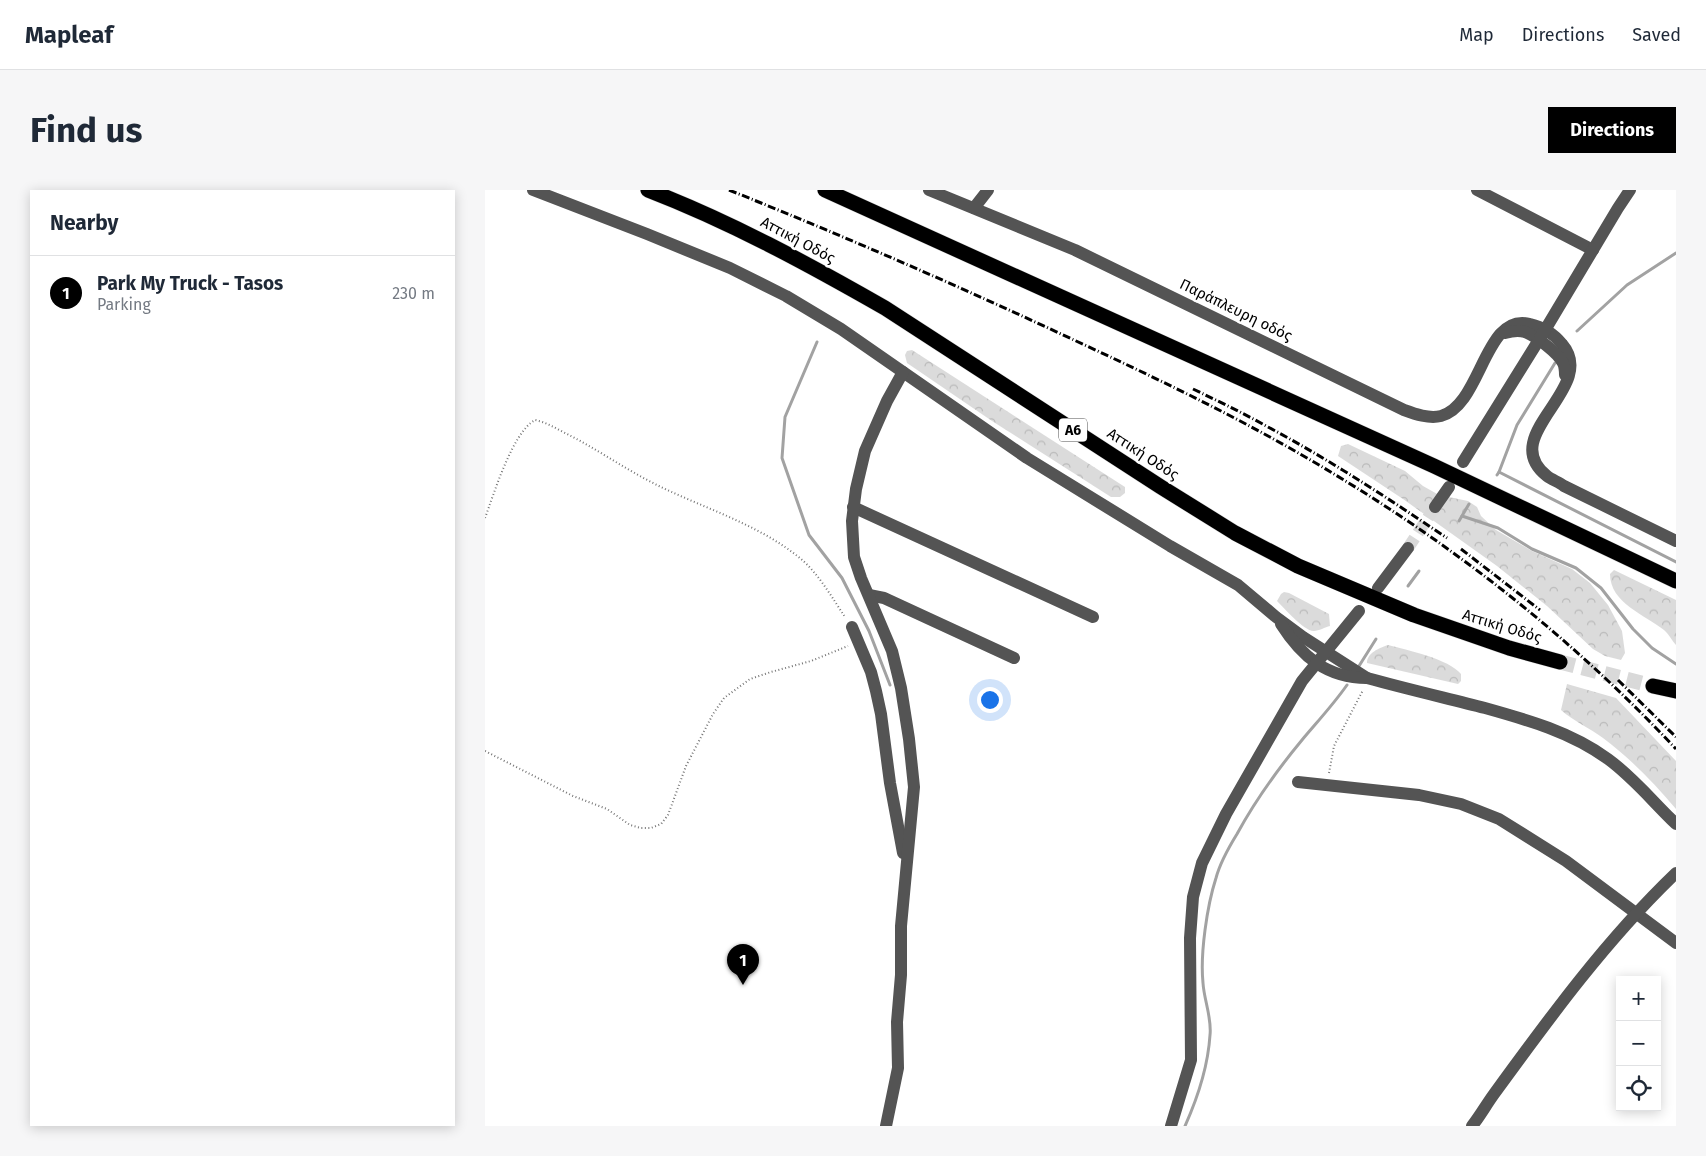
<!DOCTYPE html>
<html lang="en">
<head>
<meta charset="utf-8">
<style>
  :root { --surface:#fff; --page:#f6f6f7; --text:#1f2937; --muted:#747a83; --line:#e0e1e3; --accent:#000 }
  body { margin:0; font-family:"Fira Sans",sans-serif; background:var(--page); color:var(--text) }
  .controls { position:absolute; right:15px; bottom:15px; display:grid; overflow:hidden; border-radius:0px; box-shadow:0 2px 12px #0003 }
  .controls button { width:45px; height:45px; display:grid; place-items:center; padding:0; border:0; border-bottom:1px solid var(--line); background:var(--surface); color:var(--text); font:25px sans-serif }
  .you { position:absolute; left:504px; top:509px; width:18px; height:18px; margin:-12px; border:4px solid #fff; border-radius:50%; background:#1a73e8; box-shadow:0 0 0 8px #1a73e833 }
  .badge { display:grid; place-items:center; width:32px; height:32px; border-radius:50%; background:var(--accent); color:#fff; font-size:16px; font-weight:700 }
  .pin { position:absolute; translate:-50% -41px; filter:drop-shadow(0 1px 2px #0008) }
  .pin::after { content:''; position:absolute; top:26px; width:18px; height:15px; background:inherit; clip-path:polygon(0 0,100% 0,50% 100%) }
  .list { margin:0; padding:0; list-style:none }
  h2 { display:flex; justify-content:space-between; align-items:center; height:65px; margin:0; padding:0 20px; font-size:21px }
  h2 small { font-size:16px; font-weight:400; color:var(--muted) }
  .list li { display:grid; grid-template-columns:32px 1fr auto; gap:15px; align-items:center; box-sizing:border-box; height:75px; padding:0 20px; border-top:1px solid var(--line) }
  .list b { display:block; font-size:19px; white-space:nowrap }
  .list p { margin:0; font-size:16px; white-space:nowrap; color:var(--muted) }
  .list em { font-size:16px; font-style:normal; color:var(--muted) }
  .icon { flex:none; width:28px; height:28px; fill:none; stroke:currentColor; stroke-width:2; stroke-linecap:round; stroke-linejoin:round }
  .map { position:relative; flex:none; width:1191px; height:936px; overflow:hidden; border-radius:0px }
  header { display:flex; align-items:center; gap:30px; box-sizing:border-box; height:70px; padding:0 25px; background:var(--surface); border-bottom:1px solid var(--line) }
  header strong { font-size:24px }
  nav { display:flex; gap:28px; margin-inline-start:auto; font-size:18px }
  .intro { display:flex; align-items:center; justify-content:space-between; box-sizing:border-box; height:120px; padding:0 30px }
  h1 { margin:0; font-size:35px }
  .button { padding:12px 22px; border-radius:0px; background:var(--accent); color:#fff; font-size:18px; font-weight:700 }
  main { display:flex; gap:30px; padding:0 30px }
  aside { flex:1; background:var(--surface); border-radius:0px; box-shadow:0 2px 12px #0003 }
  .map>svg:first-child { display:block }
</style>
</head>
<body>
<header>
<strong>Mapleaf</strong>
<nav><a>Map</a><a>Directions</a><a>Saved</a></nav>
</header>
<div class="intro"><h1>Find us</h1><a class="button">Directions</a></div>
<main>
<aside>
<h2>Nearby<small></small></h2>
<ul class="list">
<li><span class="badge">1</span><div><b>Park My Truck - Tasos</b><p>Parking</p></div><em>230 m</em></li>
</ul>
</aside>
<div class="map">
<svg width="1191" height="936" viewBox="0 0 1191 936">
  <defs>
    <pattern id="forest-crowns" width="20" height="18" patternUnits="userSpaceOnUse" patternTransform="scale(1.25)"><rect width="20" height="18" fill="#dbdbdb"/><path d="M2 6a3 3 0 1 1 6 0M12 15a3 3 0 1 1 6 0" fill="none" stroke="#bababa"/></pattern>
  </defs>
  <rect width="100%" height="100%" fill="#fff"/>
  <g fill="url(#forest-crowns)">
    <path d="M427,160l213,137v6l-5,4h-9l-119,-76 -85,-58 -2,-8 2,-4z"/>
    <path d="M863,254l57,27 18,15 16,9 29,6 9,6 4,9 15,14 36,21 40,18 18,14 18,22 14,26 3,22 -4,7 -16,-4 -12,-7 -46,-43 -50,-40 -94,-67 -65,-43 3,-10z"/>
    <path d="M1129,380l62,30v45c-4,-4 -7,-11 -12,-15 -19,-15 -54,-27 -54,-56z"/>
    <path d="M799,402l5,1 40,21 1,12c-5,1 -11,5 -16,5 -9,1 -30,-23 -37,-30l4,-7z"/>
    <path d="M903,455c19,5 61,14 73,29v7l-3,3 -91,-21c0,-10 12,-15 21,-18z"/>
    <path d="M1082,494l49,14 60,63v48c-22,-26 -45,-50 -73,-71 -13,-10 -30,-17 -42,-28z"/>
  </g>
  <g fill="none" stroke-linecap="round" stroke-linejoin="round">
    <g stroke="#a2a2a2" stroke-width="3">
      <path d="M1092,141l50,-46 49,-32"/>
      <path d="M332,152l-32,75 -3,41 27,77 33,43 27,53 21,54"/>
      <path d="M1014,282l18,-47 38,-62"/>
      <path d="M1012,285l2,-3 177,90"/>
      <path d="M977,326l36,12 34,21 44,19 25,20 32,41 19,19 24,16"/>
      <path d="M974,331l10,-17"/>
      <path d="M923,396l11,-15"/>
      <path d="M874,476l17,-27"/>
      <path d="M700,936c13,-29 23,-59 25,-91 2,-17 -6,-35 -7,-52 -3,-29 4,-77 13,-105 4,-15 13,-31 21,-44 18,-33 41,-65 65,-94 15,-18 31,-35 45,-55"/>
    </g>
    <path stroke="#d9d9d9" stroke-width="12" stroke-dasharray="12 6" stroke-linecap="butt" d="M923,358l27,-41"/>
    <path stroke="#d9d9d9" stroke-width="15" stroke-dasharray="15 8" stroke-linecap="butt" d="M1075,472l93,24"/>
    <g stroke="#dbdbdb" stroke-width="16">
      <g id="highway">
        <path d="M163,0c83,32 160,74 237,118l276,179 74,46 63,33 116,49 95,33 51,14"/>
        <path d="M340,0l609,276 242,115"/>
        <path d="M1168,496l23,5"/>
      </g>
    </g>
    <g stroke="#767676" stroke-width="2" stroke-dasharray="1 2.5" stroke-linecap="butt">
      <path d="M0,328c9,-24 27,-85 50,-98 10,2 19,7 28,12 33,16 63,38 96,54 47,23 101,39 142,73 17,14 32,40 44,58"/>
      <path d="M0,561l88,45 34,13 23,16 11,3h10l10,-4 7,-9 18,-49 27,-52 11,-16 26,-19 21,-7 40,-11 37,-15"/>
      <path d="M844,583l5,-27 29,-56"/>
    </g>
    <g stroke="#545454" stroke-width="12">
      <path d="M48,0l114,44 83,34 56,28 55,33 186,129 143,88 68,39 38,32 27,20 64,41"/>
      <path d="M444,0l146,60 329,160c11,4 25,9 37,6 41,-11 43,-104 89,-92 13,3 24,10 32,20 38,44 -67,91 -15,132 5,4 12,6 17,10l112,55"/>
      <path d="M992,0l116,60"/>
      <path d="M489,18l14,-18"/>
      <path d="M1020,143c7,-2 13,-3 20,-1 11,4 33,21 38,31 2,4 2,9 2,12"/>
      <path d="M978,272l82,-132 73,-122 12,-18"/>
      <path d="M368,317l240,110"/>
      <path d="M950,317l14,-20"/>
      <path d="M893,398l30,-40"/>
      <path d="M384,405l15,3 130,60"/>
      <path d="M796,434c21,33 46,54 86,54 40,11 79,20 118,30 43,12 86,24 123,51 26,19 45,43 68,65"/>
      <path d="M367,437l19,45 5,19 5,23 9,69 13,70"/>
      <path d="M813,592l121,13 42,9 38,15 67,42 110,82"/>
      <path d="M401,936l12,-58 -1,-46 4,-47v-49l13,-139 -5,-48 -8,-51 -9,-37 -31,-73 -7,-21 -2,-36 4,-32 9,-38 22,-50 16,-29"/>
      <path d="M686,936l20,-66 -1,-122 3,-41 9,-34 24,-49 76,-133 57,-70"/>
      <path d="M987,936c8,-10 14,-21 22,-32 56,-77 113,-155 182,-221"/>
    </g>
    <use href="#highway" stroke="#000" stroke-width="15"/>
    <g stroke="#000" stroke-width="3" stroke-dasharray="8 2.5 1 2.5" stroke-linecap="butt">
      <path d="M244,0c112,45 223,93 332,144 93,43 186,87 273,140 126,76 241,167 342,275"/>
      <path d="M708,199c25,12 50,24 75,38 62,33 121,72 179,111"/>
      <path d="M976,359l79,61"/>
      <path d="M1133,490l58,57"/>
    </g>
  </g>
  <g text-anchor="middle" stroke-width="5" stroke-linejoin="round" paint-order="stroke">
    <rect fill="#fff" stroke="#4c4c4c" stroke-width="1" x="574" y="228.5" width="28" height="23" rx="4"/>
    <g font-size="14" font-weight="bold" fill="#000">
      <text x="588" y="245">Α6</text>
    </g>
    <g font-size="15" fill="#000" stroke="#fff">
      <text transform="translate(313 50) rotate(28)" y="5">Αττική Οδός</text>
      <text transform="translate(751 120) rotate(26)" y="5">Παράπλευρη οδός</text>
      <text transform="translate(658 264) rotate(33)" y="5">Αττική Οδός</text>
      <text transform="translate(1017 436) rotate(17)" y="5">Αττική Οδός</text>
    </g>
  </g>
</svg>
<div class="controls">
<button>+</button>
<button>−</button>
<button><svg class="icon" aria-label="locate" viewBox="0 0 24 24"><circle cx="12" cy="12" r="6"/><path d="M12 2v4M12 18v4M2 12h4M18 12h4"/></svg></button>
</div>
<div class="you"></div>
<div class="pin badge" style="left:258px;top:795px">1</div>
</div>
</main>
</body>
</html>
